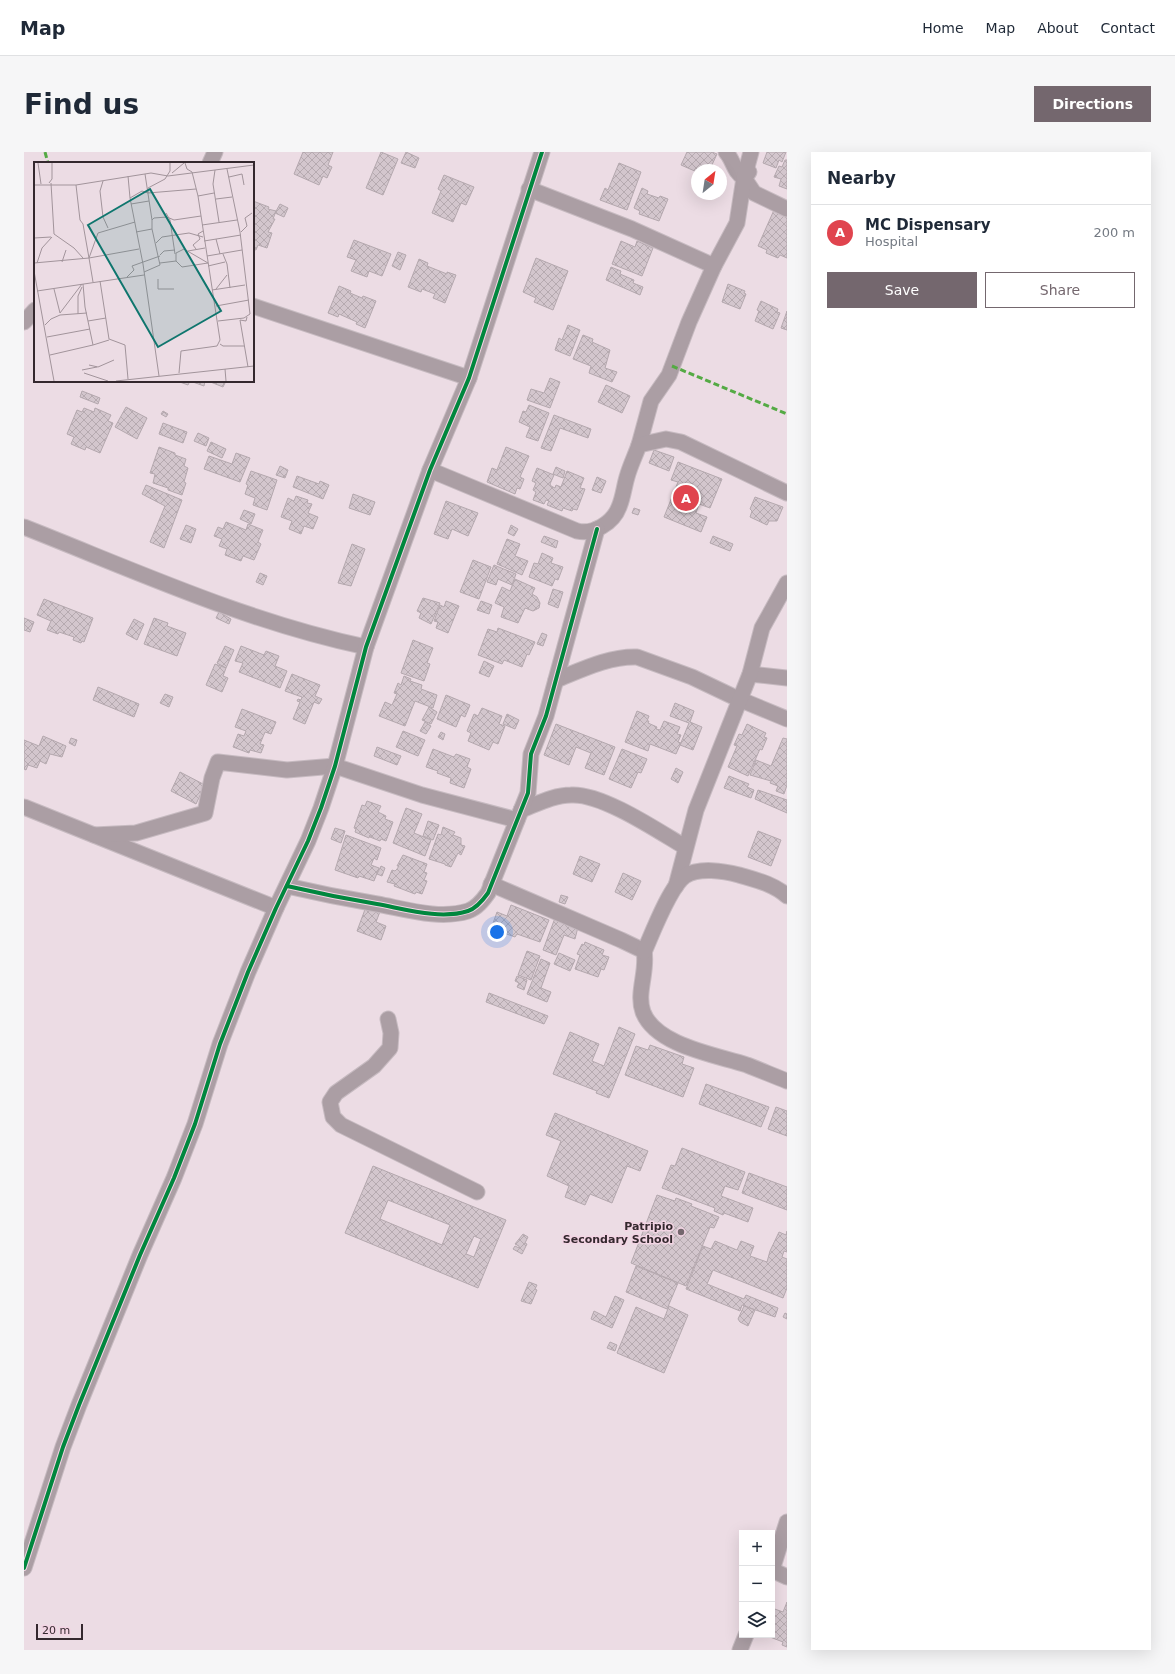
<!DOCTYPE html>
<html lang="en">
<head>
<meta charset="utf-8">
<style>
  :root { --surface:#fff; --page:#f6f6f7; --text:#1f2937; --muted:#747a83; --line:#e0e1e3; --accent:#74676e }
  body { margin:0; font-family:"DejaVu Sans",sans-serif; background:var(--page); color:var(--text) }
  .controls { position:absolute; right:12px; bottom:12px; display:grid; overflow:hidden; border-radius:0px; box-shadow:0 4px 16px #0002 }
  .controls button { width:36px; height:36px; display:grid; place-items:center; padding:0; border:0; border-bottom:1px solid var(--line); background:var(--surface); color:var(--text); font:20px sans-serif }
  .compass { position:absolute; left:667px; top:12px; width:36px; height:36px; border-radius:50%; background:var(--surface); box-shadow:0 4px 16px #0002; rotate:30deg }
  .scale { position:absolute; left:12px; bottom:10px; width:47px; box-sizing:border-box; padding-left:4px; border:2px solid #34282e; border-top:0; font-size:11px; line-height:14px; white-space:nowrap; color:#34282e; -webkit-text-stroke:3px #f3d5e4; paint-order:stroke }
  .you { position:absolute; left:473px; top:780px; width:14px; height:14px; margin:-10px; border:3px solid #fff; border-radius:50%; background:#1a73e8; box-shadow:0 0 0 6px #1a73e833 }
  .badge { display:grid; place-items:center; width:26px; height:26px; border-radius:50%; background:var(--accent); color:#fff; font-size:13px; font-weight:700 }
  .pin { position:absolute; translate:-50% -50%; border:2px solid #fff; box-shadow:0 1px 4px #0006 }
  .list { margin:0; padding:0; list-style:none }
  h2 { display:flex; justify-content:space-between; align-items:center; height:52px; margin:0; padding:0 16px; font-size:17px }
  h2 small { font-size:13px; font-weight:400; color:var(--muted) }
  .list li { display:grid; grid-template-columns:26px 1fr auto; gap:12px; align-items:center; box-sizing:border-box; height:56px; padding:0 16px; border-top:1px solid var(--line) }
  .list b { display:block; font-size:15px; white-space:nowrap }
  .list p { margin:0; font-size:13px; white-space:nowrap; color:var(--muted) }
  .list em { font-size:13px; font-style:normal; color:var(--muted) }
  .actions { display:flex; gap:8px; padding:12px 16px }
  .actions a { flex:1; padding:9px 0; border:1px solid var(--accent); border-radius:0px; text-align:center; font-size:14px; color:var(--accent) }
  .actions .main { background:var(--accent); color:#fff }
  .icon { flex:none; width:22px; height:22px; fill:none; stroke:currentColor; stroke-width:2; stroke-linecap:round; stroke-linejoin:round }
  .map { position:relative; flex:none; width:763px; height:1498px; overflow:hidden; border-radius:0px }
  header { display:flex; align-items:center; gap:24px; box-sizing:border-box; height:56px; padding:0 20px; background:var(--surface); border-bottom:1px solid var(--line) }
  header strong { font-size:19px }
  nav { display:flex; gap:22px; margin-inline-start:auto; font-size:14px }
  .intro { display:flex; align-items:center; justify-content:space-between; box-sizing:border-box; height:96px; padding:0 24px }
  h1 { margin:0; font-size:28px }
  .button { padding:10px 18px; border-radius:0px; background:var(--accent); color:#fff; font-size:14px; font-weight:700 }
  main { display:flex; gap:24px; padding:0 24px }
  aside { flex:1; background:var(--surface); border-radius:0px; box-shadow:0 4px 16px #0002 }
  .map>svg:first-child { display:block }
</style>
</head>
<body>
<header>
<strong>Map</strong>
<nav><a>Home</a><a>Map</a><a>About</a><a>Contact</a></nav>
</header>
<div class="intro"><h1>Find us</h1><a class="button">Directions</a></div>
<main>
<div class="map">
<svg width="763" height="1498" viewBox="0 0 763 1498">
  <defs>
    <pattern id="building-cross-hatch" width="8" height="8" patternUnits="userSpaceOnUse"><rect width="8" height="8" fill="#d3c6cd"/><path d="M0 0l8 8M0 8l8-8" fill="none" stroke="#b6aab0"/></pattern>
  </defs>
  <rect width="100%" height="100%" fill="#ecdce4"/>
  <g fill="url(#building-cross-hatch)" stroke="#b4a8ae" fill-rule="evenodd">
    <path d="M279,0h30l-5,13 4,2 -5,11 -4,-2 -4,9 -25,-11z"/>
    <path d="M357,0l17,7 -15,36 -17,-7z"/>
    <path d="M382,0l13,6 -4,10 -14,-5z"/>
    <path d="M663,0h25l5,2 -6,13 -4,-1 -1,4 -7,-1 -2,3 -16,-7z"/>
    <path d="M743,0h19l-4,10 -3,-2 -3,8 -13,-5z"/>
    <path d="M761,8h2v29l-8,-3 2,-7 -7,-2 5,-11 3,1z"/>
    <path d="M595,11l22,9 -14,38 -27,-10 5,-12 3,2z"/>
    <path d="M420,23l30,12 -8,18 -5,-2 -8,19 -21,-9 9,-22 -3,-2z"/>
    <path d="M618,36l6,3 -1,3 12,4 1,-2 8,3 -9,22 -20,-7 1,-3 -6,-3z"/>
    <path d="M229,49l16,6 -1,2 8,2 -3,8h2l-7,13 4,1 -5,15 -9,-3 -2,5 -3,-1z"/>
    <path d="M256,52l8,4 -4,9 -9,-4z"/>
    <path d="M750,58l13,6v42l-7,-3 -2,3 -12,-5 1,-3 -9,-4z"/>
    <path d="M330,88l37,14 -9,22 -13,-5 -2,6 -16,-6 5,-11 -9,-3z"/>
    <path d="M597,89l14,6 2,-6 16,7 -11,28 -30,-12z"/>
    <path d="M374,100l8,3 -6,15 -8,-4z"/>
    <path d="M512,106l32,13 -15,39 -19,-8 2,-4 -13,-6z"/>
    <path d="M395,107l9,4 -1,3 20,8v-2l9,3 -11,28 -12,-5 2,-4 -13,-5 -1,3 -13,-5z"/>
    <path d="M587,115l10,4 -1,3 14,6 -1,3 10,4 -3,8 -34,-15z"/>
    <path d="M704,132l17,7 -1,2 2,1 -6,15 -18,-7z"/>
    <path d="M315,134l12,5 -1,2 12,5 1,-2 13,5 -11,27 -9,-4 1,-2 -18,-8 -1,3 -10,-4z"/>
    <path d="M737,149l17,8 -1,3 3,1 -7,16 -18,-8 4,-10 -2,-1z"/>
    <path d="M763,159v19l-6,-2z"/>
    <path d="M544,173l12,5 -10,26 -15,-6 4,-12 3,2z"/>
    <path d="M559,183l10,4 -1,3 18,8 -5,18 12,4 -5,10 -23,-9 2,-7 -18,-7z"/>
    <path d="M526,226l10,4 -10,26 -23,-8 4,-11 13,4z"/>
    <path d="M153,229h28l-1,5 -14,-5 -2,4z"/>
    <path d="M184,229h18l-3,6z"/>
    <path d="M582,233l24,11 -8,17 -24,-11z"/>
    <path d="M58,239l18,7 -2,6 -18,-7z"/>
    <path d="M505,253l20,8 -11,28 -12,-4 4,-10 -11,-5 4,-11 3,1z"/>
    <path d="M102,255l21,11 -10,21 -22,-12z"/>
    <path d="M60,256l10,4 1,-4 16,7 -3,6 5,2 -13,30 -14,-6 -1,3 -14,-6 3,-7 -7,-3 10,-24 5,2z"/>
    <path d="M139,259l5,3 -2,3 -5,-3z"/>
    <path d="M530,263l37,14 -3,9 -28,-10 -9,23 -10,-3z"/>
    <path d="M139,271l24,9 -4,11 -24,-9z"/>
    <path d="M174,281l11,5 -3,8 -12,-5z"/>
    <path d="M187,290l15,7 -4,9 -15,-7z"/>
    <path d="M135,295l16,6v2l11,4 -2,7 4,2 -4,14 2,1 -4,12 -14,-5v-2l-15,-5 2,-9 -5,-1z"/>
    <path d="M482,295l23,9 -9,21 4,2 -4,10 -3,-1 -2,6 -28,-12 5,-14 5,2z"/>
    <path d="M630,298l20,7 -5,14 -20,-8z"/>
    <path d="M212,301l14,5 -10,24 -36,-13 5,-13 23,8z"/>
    <path d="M654,310l44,17 -12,29 -11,-4 -3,9 11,4 -6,15 -37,-15 14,-35 -7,-2z"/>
    <path d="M256,314l8,4 -3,8 -9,-3z"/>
    <path d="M532,315l9,4 -2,7 -10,-4z"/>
    <path d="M513,316l17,7 -4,9 1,2 4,2 1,-3 5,2 6,-16 17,7 -4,10 5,1 -8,21 -4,-1 -1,2 -9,-3 -1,3 -15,-6 2,-4 -3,-1 -2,4 -11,-4 3,-8 -3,-2 3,-7 -4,-2z"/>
    <path d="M227,319l26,9 -10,30 -14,-5 2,-7 -10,-4 3,-9 -2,-1z"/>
    <path d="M273,324l22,8 1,-3 9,4 -6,14 -30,-12z"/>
    <path d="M573,325l9,4 -5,12 -9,-3z"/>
    <path d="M122,333l36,15 -18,48 -14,-6 15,-36 -23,-12z"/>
    <path d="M329,342l22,8 -5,13 -21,-7z"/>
    <path d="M272,344l12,4 -1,3 5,1 -4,9 10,4 -5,12 -9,-3 -3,8 -12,-5 3,-8 -11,-4 7,-19 6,3z"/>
    <path d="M731,345l28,10 -6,14h-8l-2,4 -17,-8 2,-6 -2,-2z"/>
    <path d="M422,349l32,12 -10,23 -16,-7 -4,10 -14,-5z"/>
    <path d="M610,356l6,2 -2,5 -6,-2z"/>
    <path d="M220,358l11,4 -4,10 -11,-5z"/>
    <path d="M202,370l20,8 2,-6 15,6 -5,12 3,2 -7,16 -11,-4 -2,5 -16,-6 2,-6 -8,-3 3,-7 -8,-3 4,-9 5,2z"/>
    <path d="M162,373l10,4 -5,14 -11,-4z"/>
    <path d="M487,373l7,4 -4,7 -6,-3z"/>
    <path d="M520,384l14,5 -2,7 -15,-6z"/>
    <path d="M689,384l20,8 -3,7 -20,-8z"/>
    <path d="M483,387l13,5 -5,12 13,5 -6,14 -25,-11z"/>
    <path d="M328,392l13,5 -14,37 -13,-3z"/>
    <path d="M518,401l11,5 -2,5 12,4 -5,13 -3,-1 -3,7 -23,-9 5,-14 4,1z"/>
    <path d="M449,408l18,7 -12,32 -19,-7z"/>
    <path d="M470,413l22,9 -4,11 -14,-6 -2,6 -9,-3z"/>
    <path d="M236,421l7,3 -4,9 -7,-3z"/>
    <path d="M491,427l20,9 -3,6 5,3 3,6 -1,5 -6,3 -8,-3 -7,15 -17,-6 3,-10 -9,-4 7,-16 8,4z"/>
    <path d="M529,437l10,3 -5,16 -10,-4z"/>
    <path d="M399,446l17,5 -9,21 -12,-6 2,-5 -4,-2z"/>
    <path d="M20,447l49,19 -9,24 -2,-1 -1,2 -8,-3 1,-3 -15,-5 -1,2 -11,-4 4,-9 -14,-6z"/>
    <path d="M422,449l13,5 -11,27 -12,-5 2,-6 -4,-1 6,-16 4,2z"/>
    <path d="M457,449l11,4 -3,9 -12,-4z"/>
    <path d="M195,460l12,7 -2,5 -13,-6z"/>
    <path d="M0,466l10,4 -4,10 -6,-2z"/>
    <path d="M130,466l14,5 -1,3 19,7 -9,23 -33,-12z"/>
    <path d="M110,467l10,5 -7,16 -11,-6z"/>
    <path d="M474,476l37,14 -6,13 -2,-1 -5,13 -18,-7 -2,4 -24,-9 10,-26 9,3z"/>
    <path d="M518,481l5,2 -4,11 -6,-2z"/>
    <path d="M389,488l20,8 -6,15 3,1 -6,17 -23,-8z"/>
    <path d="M201,494l9,4 -8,18 -9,-5z"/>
    <path d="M217,494l23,9 2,-4 13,5 -4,10 12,5 -7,17 -41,-16 4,-9 -8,-2z"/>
    <path d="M460,509l10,5 -5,11 -10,-4z"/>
    <path d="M191,512l11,4 -3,8 5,2 -6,14 -16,-7z"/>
    <path d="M268,522l28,11 -5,11 7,3 -3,5 -5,-2 -9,22 -12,-5 7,-17 -3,-1 1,-2 3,1 1,-3 -17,-6z"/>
    <path d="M380,524l7,3 -1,2 12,4 -1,4 16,6 -4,13 -18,-7 -10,25 -26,-10 6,-14 7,3 5,-11 -3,-1 4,-10 3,2z"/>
    <path d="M74,535l41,17 -5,13 -41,-17z"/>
    <path d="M141,542l8,3 -4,10 -9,-4z"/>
    <path d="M422,543l24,10 -5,12 -4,-2 -5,12 -19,-8z"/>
    <path d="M651,551l19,8 -4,11 12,5 -9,23 -13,-5 9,-22 -19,-7z"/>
    <path d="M405,555l8,5 -6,12 -9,-4z"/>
    <path d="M458,556l20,8 -3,8 6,2 -7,18 -5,-2 -4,8 -21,-9 3,-8 -4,-2 7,-17 4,2z"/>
    <path d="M218,557l34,13 -5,12 -6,-2 -5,12 4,1 -3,8 -11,-3 -1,3 -16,-6 5,-13 6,2 2,-5 -11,-4z"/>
    <path d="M613,559l12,5 -2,5h2l-1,2 9,4 -1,2 4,1 4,-9 16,6 -3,7 4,1 -3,7 3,1 -5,11 -26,-10 -2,7 -23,-9z"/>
    <path d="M483,562l12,6 -4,9 -12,-5z"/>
    <path d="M401,570l6,4 -5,8 -6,-3z"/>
    <path d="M532,572l59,23 -11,28 -19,-7 6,-15 -15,-6 -7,18 -25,-10z"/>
    <path d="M723,572l19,9 -2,4 3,1 -5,12 -2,-1 -12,27 -20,-9 9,-21 -3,-1 5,-11 3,1z"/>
    <path d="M379,579l22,9 -7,16 -22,-9z"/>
    <path d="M417,580l4,2 -2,6 -5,-3z"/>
    <path d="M19,584l23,10 -4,11 -12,-3 -4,10 -6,-3 -3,7 -9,-3 -2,5 -2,-1v-29l15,6z"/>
    <path d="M47,586l6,2 -2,6 -6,-3z"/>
    <path d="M759,586l4,1v46l-3,9 -8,-3 2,-5 -8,-3 1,-2 -21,-6 6,-15 15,6z"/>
    <path d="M353,595l24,9 -4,9 -23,-9z"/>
    <path d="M409,597l21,8 2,-3 14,5 -3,8 4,2 -7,19 -14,-5 1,-5 -14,-5 1,-2 -12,-4z"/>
    <path d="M598,597l25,10 -6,14 -3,-1 -7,16 -22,-9z"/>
    <path d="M652,616l7,4 -5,11 -7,-4z"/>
    <path d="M156,620l25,13 -9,19 -25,-13z"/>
    <path d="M705,624l20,8 -2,3 7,3 -3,8 -27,-10z"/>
    <path d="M734,638l29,10v13l-32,-14z"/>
    <path d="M343,649l14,5 -3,6 8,4 -1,3 8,3 -7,19 -5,-2 -1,2 -10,-4v-2l-1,3 -14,-6 1,-3 -2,-1 8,-23 3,1z"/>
    <path d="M382,656l16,6 -8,19 17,7 -6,16 -32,-13z"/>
    <path d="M404,669l11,4 -6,15 -10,-4z"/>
    <path d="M419,675l12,5 -2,3 8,3v7l4,1 -4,9 -3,-2 -7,14 -6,-2v-1l-16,-5 9,-25 3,1z"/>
    <path d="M311,676l10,3 -4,12 -10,-4z"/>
    <path d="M734,679l23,9 -10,26 -23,-9z"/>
    <path d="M322,683l35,13 -4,12 -3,-2 -3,7 8,3 -5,13 -15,-5 -1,2 -23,-8z"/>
    <path d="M379,703l24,9 -3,8 3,1 -3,7 3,1 -5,13 -6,-2 -1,2 -21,-8 1,-2 -8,-2 5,-12 3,1 2,-2 2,-3h-2z"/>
    <path d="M556,704l20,8 -8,18 -19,-8z"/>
    <path d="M357,714l4,2 -3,8 -5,-2z"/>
    <path d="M599,721l18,8 -9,19 -17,-8z"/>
    <path d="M537,743l7,2 -3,7 -6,-2z"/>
    <path d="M343,752l14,5 -5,13 10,4 -5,14 -24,-9z"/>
    <path d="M487,753l38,15 -9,22 -23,-8 -2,3 -14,-5 1,-2 -10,-4 5,-14 10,4z"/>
    <path d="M531,766l23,9 -3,12 -11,-4 -8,20 -13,-5z"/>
    <path d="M561,790l19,8 -2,5 7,2 -5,13 -3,-1 -3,8 -23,-8 5,-14 -3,-1 5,-10 2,1z"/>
    <path d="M503,799l13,5 -9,24 -13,-5z"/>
    <path d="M535,801l16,7 -5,11 -16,-7z"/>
    <path d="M517,807l9,4 -9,25 10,4 -4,10 -20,-8z"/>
    <path d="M493,824l10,4 -3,10 -7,-3 2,-4 -4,-2z"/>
    <path d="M465,841l59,23 -4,8 -58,-22z"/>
    <path d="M595,875l16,7 -26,64 -13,-5 1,-2 -44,-17 17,-42 29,12 -7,17 12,5z"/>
    <path d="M626,893l34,12 -2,7 12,4 -11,29 -58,-22 11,-29 12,4z"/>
    <path d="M682,932l63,23 -8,20 -62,-23z"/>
    <path d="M752,955l11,4v25l-19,-7z"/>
    <path d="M531,961l93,38 -8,20 -13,-5 -15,37 -22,-9 -5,11 -20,-8 4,-11 -22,-10 14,-35 -15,-6z"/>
    <path d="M658,996l63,24 -7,18 -13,-4 -4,10 32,12 -5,14 -24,-9 -1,2 -9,-4 1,-3 -53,-20 9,-23 4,1z"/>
    <path d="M349,1014l133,54 -28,68 -133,-55zM364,1048l62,25 -8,20 -62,-26zM450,1084l7,3 -7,18 -8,-3z"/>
    <path d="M725,1021l38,14v23l-45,-17z"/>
    <path d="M633,1043l18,6 1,-3 16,6 -1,2 28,11 -5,11 -4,-1 -24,59 -55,-23z"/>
    <path d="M763,1079v21l-3,-1 -2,6 5,2v29l-4,10 -70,-28 -6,14 37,15 2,-4 32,13 -3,9 -33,-12 -2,6 -54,-22 17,-43 8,3 4,-8 22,9 4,-9 13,5 -4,10 17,6 3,-11 9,-19 7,3z"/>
    <path d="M499,1082l5,3 -3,6 2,1 -5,10 -9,-5 2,-3 4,2v-2l-4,-2z"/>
    <path d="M612,1114l42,17 -11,26 -41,-17z"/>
    <path d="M505,1130l8,3 -2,4 2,1 -6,14 -10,-3z"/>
    <path d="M591,1144l9,4 -12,28 -21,-9 3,-8 12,6z"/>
    <path d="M645,1154l19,9 -24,58 -47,-20 19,-46 28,12z"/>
    <path d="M720,1154l11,4 -7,16 -8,-4 -2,-3z"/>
    <path d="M761,1161l2,1v5l-4,-2z"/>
    <path d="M586,1190l7,3 -2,6 -8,-3z"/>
    <path d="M763,1450v45l-5,-2 1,-3 -13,-5 4,-10 -2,-1v-18l11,4z"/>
  </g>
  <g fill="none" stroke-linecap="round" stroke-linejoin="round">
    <g stroke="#c6bac0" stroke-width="17">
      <g id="street">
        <path d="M702,0c8,9 7,19 18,26l5,-6"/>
        <path d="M186,11l5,-11"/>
        <path d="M720,26l10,15 33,16"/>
        <path d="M505,37l103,40 82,37"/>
        <path d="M229,154l216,72"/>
        <path d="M0,170l11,-12"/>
        <path d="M615,293l12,-44 18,-26 20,-53 25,-56 23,-43 7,-45 7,-26"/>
        <path d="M406,318l147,61c16,4 36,-8 42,-24 4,-9 5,-20 8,-30 3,-11 8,-21 12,-32l27,-6 15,3 106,51"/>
        <path d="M0,375c112,44 223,95 342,120"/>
        <path d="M726,522l37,4"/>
        <path d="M532,528c25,-10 53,-24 81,-23l55,20 42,20 53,22"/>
        <path d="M0,655l252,101"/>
        <path d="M497,658c16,-6 33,-15 50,-15 31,-2 87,36 114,52"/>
        <path d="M70,683l42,-2 69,-20 7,-35 6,-16 69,8 48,-4 87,29 95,25"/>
        <path d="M467,732l130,56 23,11c4,20 -8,42 -1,61 13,34 74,43 104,53 13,5 27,11 40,16"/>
        <path d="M263,734c30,7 60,13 90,18 28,5 63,16 91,7 9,-3 15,-11 20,-18l40,-100 3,-39 15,-38 51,-187"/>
        <path d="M652,734l20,-76 54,-136 12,-46 25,-45"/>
        <path d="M620,800c8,-18 26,-66 41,-76 14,-9 39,-5 54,-1 17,5 35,9 48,21"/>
        <path d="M364,867l3,14 -1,15 -16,18 -38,27 -6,9 3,15 8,8 136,67"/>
        <path d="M0,1416l39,-121 16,-42 61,-150 34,-77 21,-54 25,-80 28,-72 28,-64 32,-67 13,-33 14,-42 31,-119 64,-177 39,-92 73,-226"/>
        <path d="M748,1418l15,-48"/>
        <path d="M748,1418l15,7"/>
        <path d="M716,1498l6,-15"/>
      </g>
    </g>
    <use href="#street" stroke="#ab9ea4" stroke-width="15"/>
    <g stroke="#54aa44" stroke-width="3" stroke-dasharray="6 3" stroke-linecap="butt">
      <path d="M21,0l3,11"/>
      <path d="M648,214l115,48"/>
    </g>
    <g stroke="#f3d5e4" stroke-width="6">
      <g id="cycleway">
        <path d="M263,734c30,7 60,13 90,18 28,5 63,16 91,7 9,-3 15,-11 20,-18l40,-100 3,-39 15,-38 51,-187"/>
        <path d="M0,1416l39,-121 16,-42 61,-150 34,-77 21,-54 25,-80 28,-72 28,-64 32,-67 13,-33 14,-42 31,-119 64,-177 39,-92 73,-226"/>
      </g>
    </g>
    <use href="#cycleway" stroke="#00873e" stroke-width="4"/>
  </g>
  <circle fill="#74676e" stroke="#f3d5e4" stroke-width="1.5" cx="657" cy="1080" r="4"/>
  <g text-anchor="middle" stroke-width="3" stroke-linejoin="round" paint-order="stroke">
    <g font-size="11" font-weight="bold" fill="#34282e" stroke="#f3d5e4" text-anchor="end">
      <text x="649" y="1078">Patripio<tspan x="649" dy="13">Secondary School</tspan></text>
    </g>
  </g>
  <g transform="translate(10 10)">
    <rect width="220" height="220" fill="#ecdce4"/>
    <path fill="none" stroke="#a2949b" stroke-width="1" d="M4,1l3,21M181,8l-2,14 6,38M138,11l12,-10M111,12l7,46M94,14l2,22M195,15l13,-3 2,11M69,19l-3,10 3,26 5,11M15,21l3,-4v-16M17,21l3,51 20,14 9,10M0,23h42l75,-12 17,3 86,-11M42,23l4,35 3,4 6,34M114,31l48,-4M164,34l16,-3M182,37l16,-2M97,42l18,-3M132,51l4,7 5,34M168,63l35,-5M102,70l16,-3v-9l2,-2 13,-1 7,3 27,-4M207,70l6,-6 -2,-8 7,-5M0,76l17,-1M182,77l4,15M170,79l37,-6M122,81l6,-6 27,-4 14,4M162,87l-3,-4 7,-6 -2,-5 5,-3M154,89l17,-3M189,92l4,10 3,24M126,93l4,-4 11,-1M173,94l35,-6M142,99v-8l8,-4 24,14M28,100l4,-12M0,101l55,-5 50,-9M3,101l5,-15 10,-11M126,101l16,-2 6,6 26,-4M174,104l17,-4M0,109l20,110M110,110l16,-7 -8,-36M93,115l7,-7 -2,-4 28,-10M124,117v10h16M66,119l9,58 16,6 3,34M59,120l-4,-24 9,-25 37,-11M20,127l6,24M182,127l11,-14M178,128l33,-5M3,129l107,-16M182,144l33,-6M26,151l22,-29M44,152v-18l4,-9M213,155l-1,4 -6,-1 8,47M54,159l18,-3M184,159l26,-3 6,-4 -10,-82 -13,-63M11,163l6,-6 9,-4 27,-2M13,175l43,-8M186,182l3,2h21M59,183l16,-5M16,193l43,-10 -8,-38 -2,-23M55,203l9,2 16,-7M191,207l1,12M48,208l15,-3M50,211l24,8M145,211l2,-22 36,-5 3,-6 -22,-144 -6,-24 -5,-3 -2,-6M125,214l-16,-112 -13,-66 12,-7 6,2v-5l17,-9 5,-8v-8M82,219l138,-15"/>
    <path fill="#0f766e" fill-opacity="0.15" stroke="#0f766e" stroke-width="2" d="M116,27l71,122 -63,36 -70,-122z"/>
    <rect width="220" height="220" fill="none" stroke="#34282e" stroke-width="2"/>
  </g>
</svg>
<div class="controls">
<button>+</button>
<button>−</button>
<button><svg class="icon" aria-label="layers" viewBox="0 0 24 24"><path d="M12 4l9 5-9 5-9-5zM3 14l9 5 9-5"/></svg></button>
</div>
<svg class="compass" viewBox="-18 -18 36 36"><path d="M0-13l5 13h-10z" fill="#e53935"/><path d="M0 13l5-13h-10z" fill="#747a83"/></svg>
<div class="scale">20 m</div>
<div class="you"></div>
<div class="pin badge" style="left:662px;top:346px;background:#e0444e">A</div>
</div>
<aside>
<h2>Nearby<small></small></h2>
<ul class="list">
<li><span class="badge" style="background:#e0444e">A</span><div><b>MC Dispensary</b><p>Hospital</p></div><em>200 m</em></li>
</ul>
<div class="actions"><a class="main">Save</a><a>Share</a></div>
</aside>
</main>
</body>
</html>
